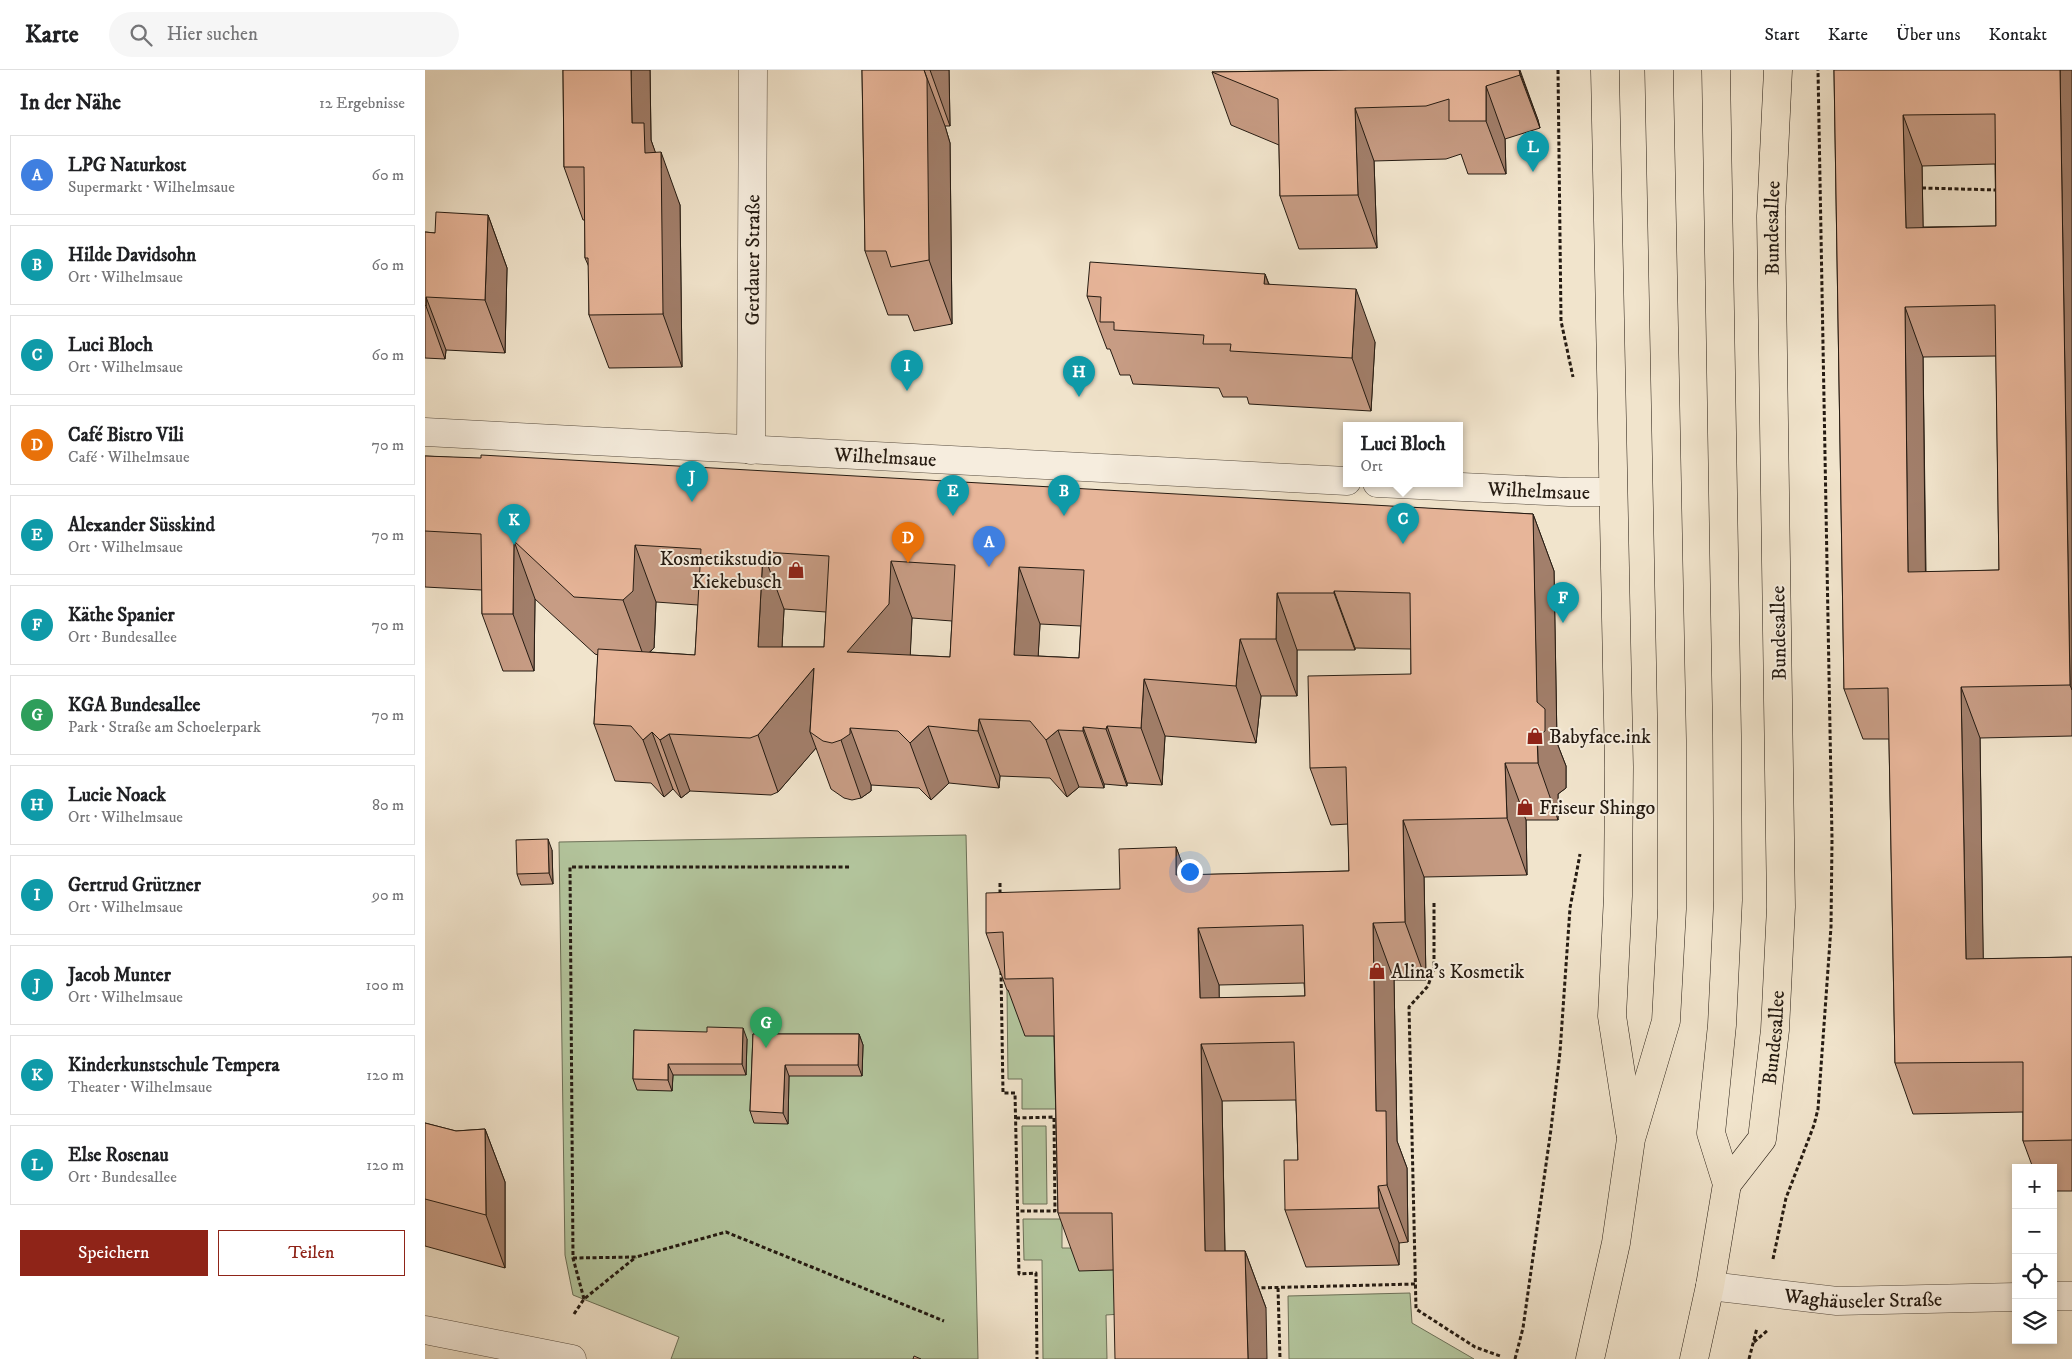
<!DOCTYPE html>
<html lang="de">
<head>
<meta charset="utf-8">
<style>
  :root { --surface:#fff; --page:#f6f6f6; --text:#202124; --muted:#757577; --line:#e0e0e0; --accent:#8f2418 }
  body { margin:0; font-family:"IM FELL DW Pica",serif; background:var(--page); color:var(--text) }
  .controls { position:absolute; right:15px; bottom:15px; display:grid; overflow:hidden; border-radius:0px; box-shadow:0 2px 8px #0003 }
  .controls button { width:45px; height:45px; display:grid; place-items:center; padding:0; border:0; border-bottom:1px solid var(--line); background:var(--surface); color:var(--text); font:25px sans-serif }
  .you { position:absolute; left:764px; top:801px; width:18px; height:18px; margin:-12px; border:4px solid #fff; border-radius:50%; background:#1a73e8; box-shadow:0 0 0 8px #1a73e833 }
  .badge { display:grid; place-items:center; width:32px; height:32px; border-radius:50%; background:var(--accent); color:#fff; font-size:16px; font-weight:700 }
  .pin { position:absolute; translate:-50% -41px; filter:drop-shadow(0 1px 2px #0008) }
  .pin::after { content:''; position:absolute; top:26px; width:18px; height:15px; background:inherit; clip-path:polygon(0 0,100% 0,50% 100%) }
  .popup { position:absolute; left:918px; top:352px; width:120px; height:65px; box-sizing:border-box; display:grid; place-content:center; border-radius:0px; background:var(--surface); filter:drop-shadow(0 1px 4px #0005); font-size:16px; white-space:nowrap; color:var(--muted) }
  .popup b { font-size:19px; color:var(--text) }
  .popup::after { content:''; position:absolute; left:50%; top:100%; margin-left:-10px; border:10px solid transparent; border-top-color:var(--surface) }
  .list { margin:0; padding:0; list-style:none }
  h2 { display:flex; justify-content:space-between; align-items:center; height:65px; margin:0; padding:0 20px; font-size:21px }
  h2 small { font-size:16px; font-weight:400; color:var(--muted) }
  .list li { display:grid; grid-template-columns:32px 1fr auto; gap:15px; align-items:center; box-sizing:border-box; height:80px; margin:0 10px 10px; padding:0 10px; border:1px solid var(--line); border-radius:0px }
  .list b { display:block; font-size:19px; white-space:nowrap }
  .list p { margin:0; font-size:16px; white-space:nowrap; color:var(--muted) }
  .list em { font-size:16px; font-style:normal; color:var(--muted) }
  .actions { display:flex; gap:10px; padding:15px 20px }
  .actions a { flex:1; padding:11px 0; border:1px solid var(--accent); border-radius:0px; text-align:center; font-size:18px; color:var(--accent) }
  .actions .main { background:var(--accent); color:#fff }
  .icon { flex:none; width:28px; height:28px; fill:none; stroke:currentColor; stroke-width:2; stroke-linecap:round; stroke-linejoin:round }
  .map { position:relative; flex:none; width:1647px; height:1289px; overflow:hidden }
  header { display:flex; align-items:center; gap:30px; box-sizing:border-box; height:70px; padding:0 25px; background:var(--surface); border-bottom:1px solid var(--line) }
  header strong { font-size:24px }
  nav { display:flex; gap:28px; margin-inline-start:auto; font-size:18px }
  .search { width:350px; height:45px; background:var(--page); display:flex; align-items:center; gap:12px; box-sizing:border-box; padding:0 18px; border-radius:28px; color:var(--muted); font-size:19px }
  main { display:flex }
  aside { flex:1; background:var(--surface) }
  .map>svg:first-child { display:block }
</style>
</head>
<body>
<header>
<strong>Karte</strong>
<div class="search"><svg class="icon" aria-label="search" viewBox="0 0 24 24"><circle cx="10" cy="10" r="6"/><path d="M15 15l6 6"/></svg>Hier suchen</div>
<nav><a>Start</a><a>Karte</a><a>Über uns</a><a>Kontakt</a></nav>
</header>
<main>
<aside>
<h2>In der Nähe<small>12 Ergebnisse</small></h2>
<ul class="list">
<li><span class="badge" style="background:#3f7fe0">A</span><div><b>LPG Naturkost</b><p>Supermarkt · Wilhelmsaue</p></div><em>60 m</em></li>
<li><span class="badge" style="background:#0f9aa8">B</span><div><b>Hilde Davidsohn</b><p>Ort · Wilhelmsaue</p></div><em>60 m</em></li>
<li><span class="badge" style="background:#0f9aa8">C</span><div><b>Luci Bloch</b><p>Ort · Wilhelmsaue</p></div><em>60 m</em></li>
<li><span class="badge" style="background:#e8710a">D</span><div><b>Café Bistro Vili</b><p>Café · Wilhelmsaue</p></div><em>70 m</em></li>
<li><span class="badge" style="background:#0f9aa8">E</span><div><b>Alexander Süsskind</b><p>Ort · Wilhelmsaue</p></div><em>70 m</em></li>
<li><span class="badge" style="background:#0f9aa8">F</span><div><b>Käthe Spanier</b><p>Ort · Bundesallee</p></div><em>70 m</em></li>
<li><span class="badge" style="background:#2e9e5b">G</span><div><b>KGA Bundesallee</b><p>Park · Straße am Schoelerpark</p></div><em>70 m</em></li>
<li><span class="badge" style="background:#0f9aa8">H</span><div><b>Lucie Noack</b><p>Ort · Wilhelmsaue</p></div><em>80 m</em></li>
<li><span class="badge" style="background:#0f9aa8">I</span><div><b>Gertrud Grützner</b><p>Ort · Wilhelmsaue</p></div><em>90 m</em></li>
<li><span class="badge" style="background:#0f9aa8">J</span><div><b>Jacob Munter</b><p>Ort · Wilhelmsaue</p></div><em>100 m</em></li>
<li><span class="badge" style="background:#0f9aa8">K</span><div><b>Kinderkunstschule Tempera</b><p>Theater · Wilhelmsaue</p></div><em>120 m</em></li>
<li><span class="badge" style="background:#0f9aa8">L</span><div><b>Else Rosenau</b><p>Ort · Bundesallee</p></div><em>120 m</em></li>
</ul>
<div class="actions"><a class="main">Speichern</a><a>Teilen</a></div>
</aside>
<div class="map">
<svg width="1647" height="1289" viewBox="0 0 1647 1289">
  <rect width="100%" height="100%" fill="#f1e4cc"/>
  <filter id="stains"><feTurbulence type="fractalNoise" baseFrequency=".004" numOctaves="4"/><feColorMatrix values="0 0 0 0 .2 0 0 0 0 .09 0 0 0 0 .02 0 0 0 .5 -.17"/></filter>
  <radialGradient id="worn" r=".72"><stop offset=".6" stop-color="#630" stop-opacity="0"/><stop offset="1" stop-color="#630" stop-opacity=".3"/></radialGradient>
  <g fill="#b3c59d" stroke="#6c7058">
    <path d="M541,765l12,524h-307l8,-22 -106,-42 -8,-40 -6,-413z"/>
    <path d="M599,919l73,45 -38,75h-37v-30h-14l-1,-89z"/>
    <path d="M597,1056h24l1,78h-24z"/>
    <path d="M598,1149h39v29h16l55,22 -12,44 -15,1 1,44h-64l-1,-99h-18z"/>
    <path d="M985,1223l2,30 62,36h-185l-1,-63z"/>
  </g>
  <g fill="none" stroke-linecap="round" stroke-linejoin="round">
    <g stroke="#584d40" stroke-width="29">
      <g id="minor">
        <path id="s1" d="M0,362l922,49"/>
        <path id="s2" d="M326,380l2,-380"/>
        <path id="s3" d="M952,413l192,9h43"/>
        <path id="s4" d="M1285,1216l127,15 179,-4"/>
        <path d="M1628,1226h19"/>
        <path d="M0,1260l147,29"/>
      </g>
    </g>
    <g stroke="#251b12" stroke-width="29">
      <g id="major">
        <path d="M1180,0l14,697 -1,129 -6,120 18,116"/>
        <path id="s5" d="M1302,1114l35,-45 13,-109 6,-123 -10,-691 7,-146"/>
        <path d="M1165,1289l26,-116 15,-104 35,-118 6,-112v-169l-13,-670"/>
        <path d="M1269,1289l16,-73 17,-102 -16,-51 11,-108 6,-125 -1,-165 -11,-665"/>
      </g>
    </g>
    <g stroke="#251b12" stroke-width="3" stroke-dasharray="4 2.5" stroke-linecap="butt">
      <path d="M1133,0l3,251 12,56"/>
      <path d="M1497,118l76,2"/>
      <path d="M575,813v12"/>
      <path d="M1009,833v65l-6,18 -19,21 7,302 59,38 25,9"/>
      <path d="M576,901l2,122h12l4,181 17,-1 1,86"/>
      <path d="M591,1048l38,-1 1,94h-37"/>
      <path d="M148,1188l63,-1 90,-25 218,89"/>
      <path d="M1348,1189l13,-61 28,-73 4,-16 13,-182 1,-88 -14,-769"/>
      <path d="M830,1218l160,-4"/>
      <path d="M853,1218l2,71"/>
      <path d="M159,1229l-11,-41 -3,-391h280"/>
      <path d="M149,1244l10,-15 52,-42"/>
      <path d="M1329,1272l14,-12"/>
      <path d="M1090,1289l8,-31 28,-199 9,-77 10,-144 10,-54"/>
      <path d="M1324,1289l8,-31"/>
    </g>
    <use href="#minor" stroke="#f6edde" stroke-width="28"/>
    <use href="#major" stroke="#f1e4cc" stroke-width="28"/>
  </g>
  <g fill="#c79c84" stroke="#251b12" fill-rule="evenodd">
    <path d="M138,0h87l1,70 4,12 25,53 2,162 -73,1 -20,-53v-48l-4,-9v-38h-2l-19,-53z"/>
    <path d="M437,0h87l1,56h-5l5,17 2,181 -38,7 -6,-16h-20l-23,-64z"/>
    <path d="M924,0h171l18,50 2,8 -35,11 1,35h-38l-7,-20 -15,5 -72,2 3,87 -78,1 -19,-53 -1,-51 -48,-20 -19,-53z"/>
    <path d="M1409,0h238v666l-92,2 3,221 89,-2v234h-19v-23h-20l-10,-27v-29l-110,2 -18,-51 -6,-324h-26l-19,-50zM1570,94l1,62 -73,1 -1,-61zM1571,286l3,214 -73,2 -3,-215z"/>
    <path d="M63,145l19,53 -2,85 -59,-3 -1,9 -20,-1v-126l10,1z"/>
    <path d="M840,204l4,10 106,58 -4,69 -122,-7 -2,-7h-24l-4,-9 -86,-4 -3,-9h-10l-10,-26h-3l-20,-53z"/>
    <path d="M0,386l1108,58 21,57 3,172 9,23v22l-8,6v26h-32l1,55 -103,2 2,103h-32l3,161 10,27 1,74 -9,1v22l-93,2 -21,-57 13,-50 -2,-60 -74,1 3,150h20l21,57 -153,-38 -34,1 -21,-58 -4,-177h-29l-17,-46h-1l-21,-57 134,-44 56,-42 10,28 163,-4 -1,-47 -17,1 -21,-57 101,-94v-25l-56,-1v2h-58v46h-36l-5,47 -91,-7 -3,49 -35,-2v3l-23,-2v4l-25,-1 -12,10 -17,-19 -50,-2 -1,12 -50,-5 -18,17 -12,-12 -48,-3v6l-10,7 -9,2 -8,-2 -13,-9 -15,-41 -38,44 -7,3 -81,-4 -9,7 -8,-9 -9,8 -13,-14 -36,-2 -21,-57 4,-69 -3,-1 -60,-55 -1,72h-31l-21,-57v-24l-57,-3zM231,532l42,3 -3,50 -45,-3 4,-4zM359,539l42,3 -2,35h-42zM487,548l40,3 -2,36 -40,-2zM615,554l41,2 -2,32 -41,-2zM879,913l1,13 -86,2v-13z"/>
    <path d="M127,780l1,34 -32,1 -4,-11z"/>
    <path d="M209,960l113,9 -1,36h-73l-1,16 -35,-1 -4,-11z"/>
    <path d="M328,964h106l4,11 -1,31h-73l-1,48 -34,-1 -4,-12z"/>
    <path d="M0,1053l31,8 29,-2 20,53v86l-80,-22z"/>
  </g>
  <g fill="#a27f6b" stroke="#251b12">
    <path d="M206,0h19l1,70 10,28v-16l19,53 2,162 -19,-53 -31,-191z"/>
    <path d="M499,0l21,56 5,17 2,181 -23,-64z"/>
    <path d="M505,0h19l1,56z"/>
    <path d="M1094,0l19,50 2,8 -20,-53z"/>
    <path d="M1635,0h12v620l-2,-5z"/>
    <path d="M1061,16l19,53 1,35 -20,-53z"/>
    <path d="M930,38l19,53 3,87 -19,-53z"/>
    <path d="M1478,45l19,51 2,112 -18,-50z"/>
    <path d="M63,145l19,53 -2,85 -20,-53z"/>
    <path d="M840,204l19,53 -20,-43z"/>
    <path d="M931,219l19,53 -4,69 -19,-53z"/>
    <path d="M1,227l20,53 -1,9 -19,-53z"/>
    <path d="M1480,237l18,50 3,266 -18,-51z"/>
    <path d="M1108,444l21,57 3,172 9,23v22l-8,6v26l-20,-57z"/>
    <path d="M89,471l21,58 -1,72 -21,-57z"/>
    <path d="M210,475l21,57 -2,46 -10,9 -21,-57z"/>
    <path d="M338,482l21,57 -5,95 -21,-57z"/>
    <path d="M466,491l21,57 -2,43 -63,-9z"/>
    <path d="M594,497l21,57 -5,88 -21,-57z"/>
    <path d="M909,521l21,57v2l-21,-57z"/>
    <path d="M852,523l20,57v46l-21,-57z"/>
    <path d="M815,569l21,57 -5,47 -20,-57z"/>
    <path d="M389,598l-4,64 6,16 -38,44 -20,-57z"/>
    <path d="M719,609l21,57 -3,49 -21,-57z"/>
    <path d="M1536,617l19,51 4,271 -18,-50z"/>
    <path d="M554,649l21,57 -1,12 -21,-57z"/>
    <path d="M503,656l21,57 -18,17 -21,-57z"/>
    <path d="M682,656l20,57v3l-21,-57z"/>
    <path d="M658,657l21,57v4l-21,-57z"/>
    <path d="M425,658l21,57v6l-10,7 -20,-58z"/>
    <path d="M633,660l21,57 -12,10 -21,-57z"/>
    <path d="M227,662l21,57 -9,8 -21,-57z"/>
    <path d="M244,664l21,57 -9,7 -21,-58z"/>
    <path d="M1080,693l21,57 1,55 -20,-57z"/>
    <path d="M978,750l21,57 2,103 -21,-58z"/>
    <path d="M123,769l4,11 1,34 -4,-11z"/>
    <path d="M751,777l21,57 -21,-29z"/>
    <path d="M948,853l21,57 3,161 10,27 1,74 -21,-57 -11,-74z"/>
    <path d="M773,858l21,57 1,59 -20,-46z"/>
    <path d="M318,958l4,11 -1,36 -4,-11z"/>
    <path d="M434,964l4,11 -1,31 -4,-11z"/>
    <path d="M776,974l21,57 4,208 -21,-58z"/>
    <path d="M243,994l5,11 -1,16 -4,-11z"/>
    <path d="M360,995l4,11 -1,48 -5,-11z"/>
    <path d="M60,1059l20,53v86l-19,-53z"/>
    <path d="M953,1116l21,57v22l-20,-57z"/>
    <path d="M820,1181l21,57 1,51h-19z"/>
  </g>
  <g fill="#e7b599" stroke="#251b12" fill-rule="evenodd">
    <path d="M138,0h68l1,53h12l1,30 16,-1 2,162 -74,1 -1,-57h-3l-1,-91h-20z"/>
    <path d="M437,0h62l3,9 2,181 -38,7 -5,-16h-21z"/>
    <path d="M924,0h170l1,5 -34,11v35h-37v-22l-23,7 -71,2 3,87 -78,1 -2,-97 -66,-27z"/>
    <path d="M1409,0h226l10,615 -109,2 5,272 106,-2v183l-49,1v-79l-128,1 -7,-375 -44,1zM1570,44l1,112 -90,2 -3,-113zM1570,235l4,265 -91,2 -3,-265z"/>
    <path d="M11,142l52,3 -3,85 -59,-3v9l-1,-1v-73l10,1z"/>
    <path d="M665,192l175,12 -1,10 92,5 -4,69 -122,-7 1,-7h-28l1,-9 -90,-5v-8h-14l1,-25 -14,-1z"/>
    <path d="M56,385l1052,59 4,188 8,7v22l-8,6 1,26h-33l2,55 -104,2 2,102 -32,1 3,188h10l1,74 -9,1 1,22 -94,2 -1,-50h14l-4,-118 -93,2 4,207h40l3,108h-133l-3,-146h-54l-5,-235 -48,1 -2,-47 -17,1v-40l134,-4 -1,-40 57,-2v28l173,-4 -3,-104 -36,1 -2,-92 103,-2 -1,-81 -76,-2v2h-57l-1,46h-36l-4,47 -92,-7 -3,49 -34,-2 -1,3 -23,-2v4l-25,-1 -12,10 -16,-19 -51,-2 -1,12 -50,-5 -18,17 -12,-12 -48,-3v6l-9,6 -9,3 -9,-2 -13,-9 4,-64 -56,67 -8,3 -81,-4 -9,6 -8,-8 -9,8 -12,-14 -37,-2 4,-75 97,6 6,-106 -66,-4 -2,46 -10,9 -49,-3 -60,-56 -1,73h-31l-1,-80 -56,-3v-75l56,2zM338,482l66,4 -5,91h-66zM466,491l64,4 -5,92 -103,-5 42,-48zM594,497l65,3 -5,88 -65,-3zM878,855l2,71 -105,2 -2,-70z"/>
    <path d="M123,769l1,34 -32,1 -1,-34z"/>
    <path d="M282,957l36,1 -1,36h-74v16l-35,-1 1,-49 73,2z"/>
    <path d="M328,964h106l-1,31h-73l-2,48 -33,-2z"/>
    <path d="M0,1053l31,8 29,-2 1,86 -61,-16z"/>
    <path d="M489,1286l7,3h-8z"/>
  </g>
  <defs>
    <g id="shop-bare" transform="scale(1.35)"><path d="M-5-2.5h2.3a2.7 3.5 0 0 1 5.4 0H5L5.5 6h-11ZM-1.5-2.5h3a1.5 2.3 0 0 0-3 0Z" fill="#8f2418" stroke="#f6edde" stroke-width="2.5" paint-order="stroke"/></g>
  </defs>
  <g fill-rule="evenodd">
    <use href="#shop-bare" x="371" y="500"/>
    <use href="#shop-bare" x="1110" y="666"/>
    <use href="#shop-bare" x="1100" y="737"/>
    <use href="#shop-bare" x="952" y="901"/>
  </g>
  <g text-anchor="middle" stroke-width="4" stroke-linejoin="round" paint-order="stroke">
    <g font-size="20" fill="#251b12" stroke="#f6edde">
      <text dy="7" stroke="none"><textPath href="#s5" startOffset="969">Bundesallee</textPath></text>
      <text dy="7" stroke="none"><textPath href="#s2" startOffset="190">Gerdauer Straße</textPath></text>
      <text dy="7" stroke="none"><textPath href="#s1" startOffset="461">Wilhelmsaue</textPath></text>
      <text dy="7" stroke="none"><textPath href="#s3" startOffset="162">Wilhelmsaue</textPath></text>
      <text transform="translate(1353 563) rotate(-91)" y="7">Bundesallee</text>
      <text dy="7" stroke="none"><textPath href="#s5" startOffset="159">Bundesallee</textPath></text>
      <text dy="7" stroke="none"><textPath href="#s4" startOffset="154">Waghäuseler Straße</textPath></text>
    </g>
    <g font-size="20" fill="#251b12" stroke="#f6edde" text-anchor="start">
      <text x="357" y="495" text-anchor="end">Kosmetikstudio<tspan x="357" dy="23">Kiekebusch</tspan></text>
      <text x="1124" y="673">Babyface.ink</text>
      <text x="1114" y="744">Friseur Shingo</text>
      <text x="966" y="908">Alina's Kosmetik</text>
    </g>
  </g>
  <rect width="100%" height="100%" filter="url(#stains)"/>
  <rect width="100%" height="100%" fill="url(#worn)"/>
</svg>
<div class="controls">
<button>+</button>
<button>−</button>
<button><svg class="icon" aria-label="locate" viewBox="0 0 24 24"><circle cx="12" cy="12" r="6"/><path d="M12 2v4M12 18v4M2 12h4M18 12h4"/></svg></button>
<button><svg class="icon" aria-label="layers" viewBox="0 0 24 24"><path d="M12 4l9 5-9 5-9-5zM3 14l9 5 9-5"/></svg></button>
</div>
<div class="you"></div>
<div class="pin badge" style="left:564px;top:497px;background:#3f7fe0">A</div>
<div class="pin badge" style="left:639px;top:446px;background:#0f9aa8">B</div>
<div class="pin badge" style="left:978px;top:474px;background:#0f9aa8">C</div>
<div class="popup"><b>Luci Bloch</b>Ort</div>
<div class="pin badge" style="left:483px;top:493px;background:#e8710a">D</div>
<div class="pin badge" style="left:528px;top:446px;background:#0f9aa8">E</div>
<div class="pin badge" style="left:1138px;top:553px;background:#0f9aa8">F</div>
<div class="pin badge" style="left:341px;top:978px;background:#2e9e5b">G</div>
<div class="pin badge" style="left:654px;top:327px;background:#0f9aa8">H</div>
<div class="pin badge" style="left:482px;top:321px;background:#0f9aa8">I</div>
<div class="pin badge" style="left:267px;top:432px;background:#0f9aa8">J</div>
<div class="pin badge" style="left:89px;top:475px;background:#0f9aa8">K</div>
<div class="pin badge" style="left:1108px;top:102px;background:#0f9aa8">L</div>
</div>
</main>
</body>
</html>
